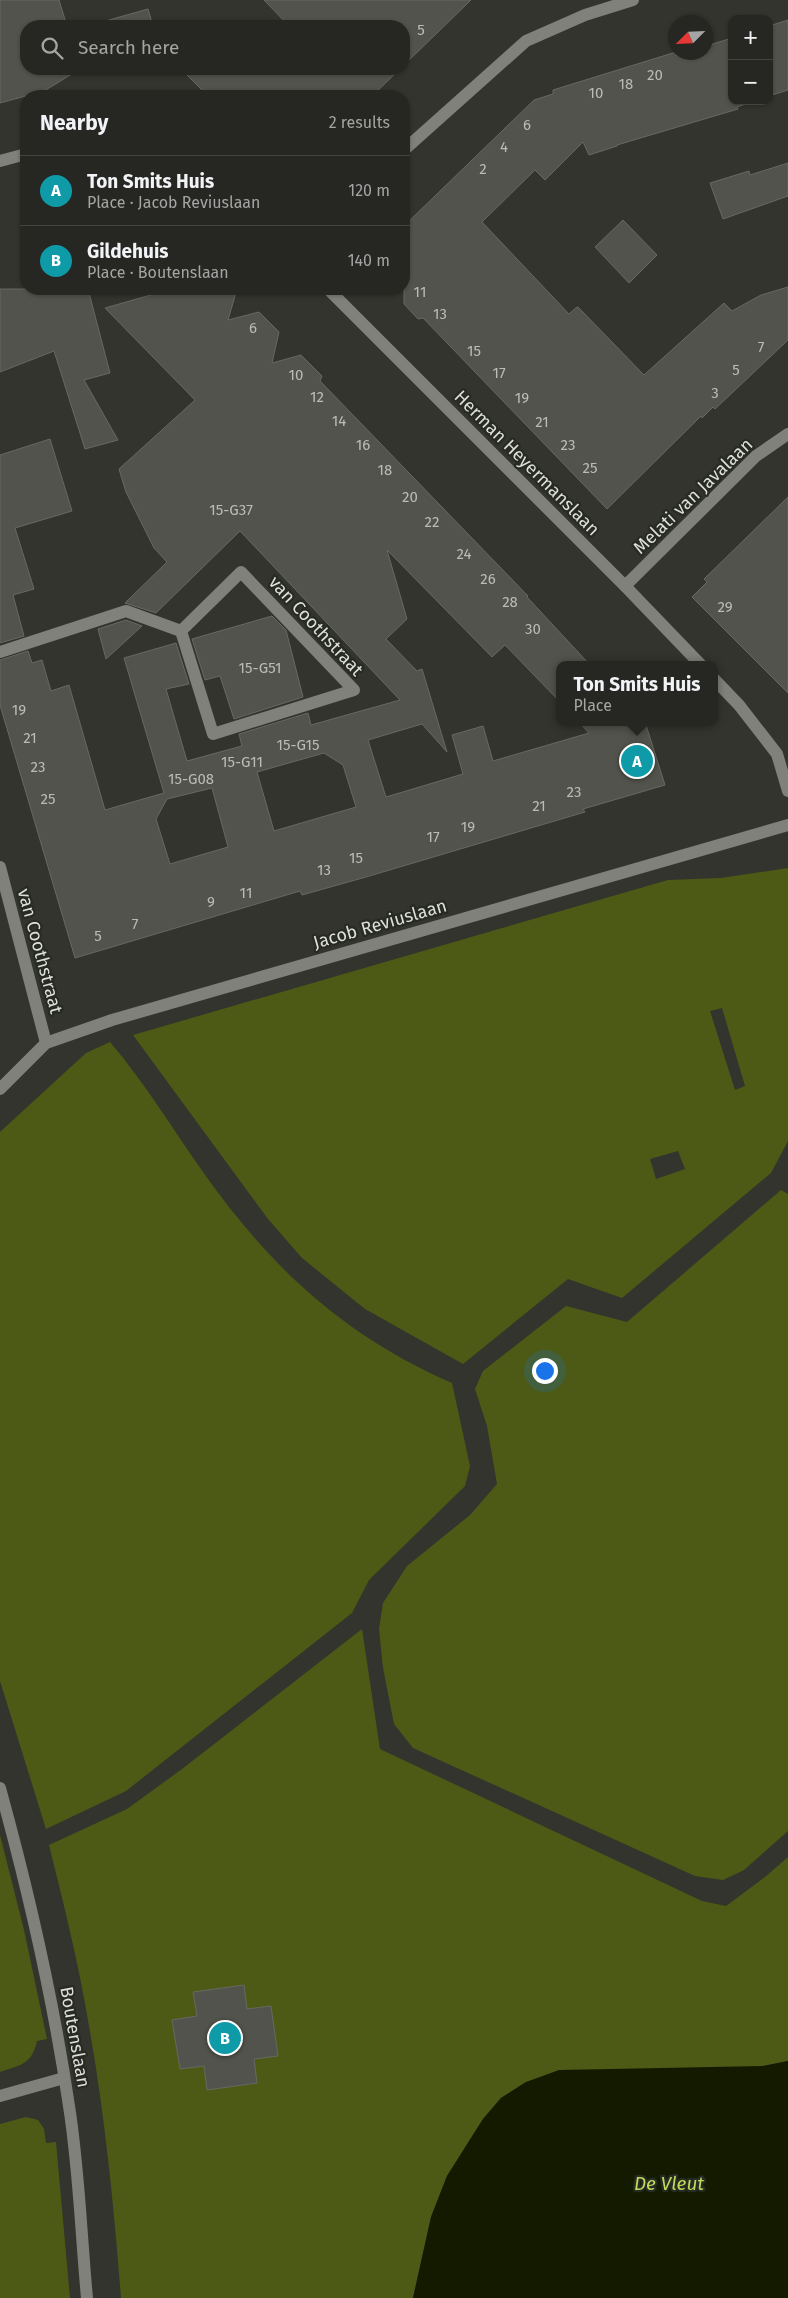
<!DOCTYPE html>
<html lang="en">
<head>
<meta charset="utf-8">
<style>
  :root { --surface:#262722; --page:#32332f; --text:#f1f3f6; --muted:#a4a5a5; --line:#424440; --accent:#aac719 }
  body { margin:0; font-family:"Fira Sans",sans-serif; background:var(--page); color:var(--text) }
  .controls { position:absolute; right:15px; top:15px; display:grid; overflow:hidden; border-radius:10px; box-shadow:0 1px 4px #0004 }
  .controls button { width:45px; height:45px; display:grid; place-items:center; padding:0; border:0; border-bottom:1px solid var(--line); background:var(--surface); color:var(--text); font:25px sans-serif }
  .compass { position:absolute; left:668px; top:15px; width:45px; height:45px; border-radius:50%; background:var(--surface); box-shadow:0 1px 4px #0004; rotate:246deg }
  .you { position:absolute; left:544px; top:1370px; width:18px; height:18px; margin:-12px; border:4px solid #fff; border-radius:50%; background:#1a73e8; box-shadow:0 0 0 8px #1a73e833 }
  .badge { display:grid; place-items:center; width:32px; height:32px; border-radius:50%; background:var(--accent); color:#fff; font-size:16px; font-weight:700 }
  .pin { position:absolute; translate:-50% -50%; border:2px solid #fff; box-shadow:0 1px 5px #0006 }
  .popup { position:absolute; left:556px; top:661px; width:162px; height:65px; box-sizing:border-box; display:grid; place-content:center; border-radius:10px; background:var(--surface); filter:drop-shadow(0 1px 4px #0005); font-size:16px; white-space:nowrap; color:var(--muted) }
  .popup b { font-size:19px; color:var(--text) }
  .popup::after { content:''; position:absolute; left:50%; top:100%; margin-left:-10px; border:10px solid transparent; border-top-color:var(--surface) }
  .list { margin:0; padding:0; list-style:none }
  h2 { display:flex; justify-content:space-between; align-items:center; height:65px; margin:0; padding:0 20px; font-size:21px }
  h2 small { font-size:16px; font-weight:400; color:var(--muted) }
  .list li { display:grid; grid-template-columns:32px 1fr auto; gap:15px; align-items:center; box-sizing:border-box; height:70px; padding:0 20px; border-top:1px solid var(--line) }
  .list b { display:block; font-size:19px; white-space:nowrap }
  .list p { margin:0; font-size:16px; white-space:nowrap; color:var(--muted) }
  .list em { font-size:16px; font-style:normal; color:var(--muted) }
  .icon { flex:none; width:28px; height:28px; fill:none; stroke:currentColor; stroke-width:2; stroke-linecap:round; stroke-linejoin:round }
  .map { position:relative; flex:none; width:788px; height:2298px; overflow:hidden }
  .search { position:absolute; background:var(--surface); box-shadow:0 1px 4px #0004; left:20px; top:20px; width:390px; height:55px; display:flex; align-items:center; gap:12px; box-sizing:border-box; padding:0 18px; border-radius:20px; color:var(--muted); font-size:19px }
  .panel { position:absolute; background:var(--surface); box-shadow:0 1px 4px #0004; left:20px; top:90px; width:390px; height:205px; border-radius:20px }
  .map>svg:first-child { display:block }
</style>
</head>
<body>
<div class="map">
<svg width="788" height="2298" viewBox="0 0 788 2298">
  <rect width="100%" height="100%" fill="#32342d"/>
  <g fill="#4d5a15" fill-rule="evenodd">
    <path d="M788,868v273l-17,32 -149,125 -54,-19 -105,85 -98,-55 -63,-51 -34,-39 -135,-184 535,-155 53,-2zM722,1008l23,78 -10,4 -25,-79zM678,1151l7,18 -29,10 -6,-20z"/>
    <path d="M110,1042c35,41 62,86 93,130 67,95 141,164 249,211l18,83 -5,20 -96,94 -17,33 -226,178 -80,38 -46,-148v-549l86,-79z"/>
    <path d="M781,1190l7,4v637l-44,39 -21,10 -28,-4 -282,-128 -19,-24 -11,-56 -4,-39 4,-26 24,-37 63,-51 27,-31 -10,-58 -12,-37 8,-18 83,-65 61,16z"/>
    <path d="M362,1629l18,120 322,152 24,5 39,-29 23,-20v204l-25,5 -237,16 -25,16 -18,21 -36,57 -16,41 -18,81h-292c-7,-91 -16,-182 -32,-272 -10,-61 -25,-121 -40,-181l78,-36 55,-40z"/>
    <path d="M0,1835l24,95 23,109 -10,2c-5,23 -16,24 -37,31z"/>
    <path d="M26,2117l12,3 6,9 2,14 10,-1 14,156h-70v-174z"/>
  </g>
  <path fill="#141a00" d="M788,2061v237h-375l18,-81 16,-41 36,-57 18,-21 25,-16 33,-12 204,-4z"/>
  <g fill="#51534c" stroke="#676962" fill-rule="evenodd">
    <path d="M0,0h59l8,26h-41v43h76l-21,5 -1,-5 -36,22 -44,12z"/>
    <path d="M264,0h207l-67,65v-39h-115z"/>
    <path d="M148,9l5,17h-64l27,-8z"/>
    <path d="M788,20v70l-19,6v-70z"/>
    <path d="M732,38v63h22l-17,6 1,2 -121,36v1l-28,9 -6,-13 -38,38 -10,-10 -53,52 87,92 8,-7 2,1 65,67 80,-72 8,8 29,-16 27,-8v53l-73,69 -2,-2 -11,11 -1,-2 -94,93 -184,-191 -5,1 -14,-15v-78l130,-126 19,-6v-4l123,-38v4l10,-4h20v-6z"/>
    <path d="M181,69h219l-28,27h-164z"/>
    <path d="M788,163v33l-65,23 -13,-36 39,-12 1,4z"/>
    <path d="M623,220l34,35 -28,28 -34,-36z"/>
    <path d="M0,289h88l22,84 -26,7 34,60 -33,9 -31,-98 -54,21z"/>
    <path d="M172,289h65l-9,31 31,-8 20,20 -7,31 29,-8 21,21 -2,5 208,215 -1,1 63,68h-30v37l-55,-57 -13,12 -105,-107 20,69 -21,20 31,32 5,-2 25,83 -25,-28 -54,16 18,57 77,-23 -11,-39 31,-9 10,35 96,-28 -10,-11h66l20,63 -82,24 2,3 -219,65 -64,18 -2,-4 -225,67 -75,-253v-45l28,-9 4,12 10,-3 9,31 18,-6 36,125 59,-17 -40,-135 52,-15 13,41 -23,5 21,72 55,-15 -3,-12 69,-21 3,12 89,-25 -160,-169 -84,82 -31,-10 42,-41 -13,-14 -28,-56 -7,-23 76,-69 -90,-92zM324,753l19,12 13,42 -82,24 -17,-59zM212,788l16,59 -58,17 -14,-45 11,-20z"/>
    <path d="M50,439l22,72 -57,17 19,61 -21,6 11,41 -24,7v-188z"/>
    <path d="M788,497v196l-96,-96 15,-15 -3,-3z"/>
    <path d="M272,616l14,14 17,67 -69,22 -14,-43 -15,4 -13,-41z"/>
    <path d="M126,620l16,6 -36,33 -8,-30z"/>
    <path d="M244,1985l3,24 24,-3 7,50 -24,3 3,24 -50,7 -3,-24 -24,3 -8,-49 25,-4 -4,-24z"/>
  </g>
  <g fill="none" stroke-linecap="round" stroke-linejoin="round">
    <g stroke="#7f817a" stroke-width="12">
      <path d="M241,572l113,118 -141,44 -32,-103z"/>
      <path d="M0,652l126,-41 55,20"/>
    </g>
    <g stroke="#7f817a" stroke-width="12">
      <path d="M404,150l122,-109 59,-26 48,-15"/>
      <path d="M0,161l26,-7"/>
      <path d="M328,289l297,297 76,79"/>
      <path d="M625,586l131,-130 32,-22"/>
      <path d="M714,679l25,26 38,49 11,37"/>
      <path d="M0,867l46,176"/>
      <path d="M0,1089l46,-46 66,-23 676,-195"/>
      <path d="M0,1788c29,105 53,210 69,318 10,63 12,128 18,192"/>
      <path d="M0,2096l64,-18"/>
    </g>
  </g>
  <g text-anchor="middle" stroke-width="4.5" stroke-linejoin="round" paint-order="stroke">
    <g font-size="15" fill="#bbbcb7">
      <text x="421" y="35">5</text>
      <text x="655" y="80">20</text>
      <text x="626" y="89">18</text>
      <text x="596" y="98">10</text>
      <text x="527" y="130">6</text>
      <text x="504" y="152">4</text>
      <text x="483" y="174">2</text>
      <text x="420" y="297">11</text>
      <text x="440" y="319">13</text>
      <text x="253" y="333">6</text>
      <text x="761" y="352">7</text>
      <text x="474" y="356">15</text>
      <text x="736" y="375">5</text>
      <text x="499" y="378">17</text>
      <text x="296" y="380">10</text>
      <text x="715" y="398">3</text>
      <text x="317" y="402">12</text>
      <text x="522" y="403">19</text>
      <text x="339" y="426">14</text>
      <text x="542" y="427">21</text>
      <text x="363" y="450">16</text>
      <text x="568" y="450">23</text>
      <text x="590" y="473">25</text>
      <text x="385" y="475">18</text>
      <text x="410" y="502">20</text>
      <text x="231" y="515">15-G37</text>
      <text x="432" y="527">22</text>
      <text x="464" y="559">24</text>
      <text x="488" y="584">26</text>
      <text x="510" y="607">28</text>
      <text x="725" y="612">29</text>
      <text x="533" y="634">30</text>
      <text x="260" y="673">15-G51</text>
      <text x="19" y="715">19</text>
      <text x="30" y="743">21</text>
      <text x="298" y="750">15-G15</text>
      <text x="242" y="767">15-G11</text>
      <text x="38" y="772">23</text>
      <text x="191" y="784">15-G08</text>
      <text x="574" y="797">23</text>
      <text x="48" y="804">25</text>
      <text x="539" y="811">21</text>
      <text x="468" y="832">19</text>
      <text x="433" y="842">17</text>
      <text x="356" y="863">15</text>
      <text x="324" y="875">13</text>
      <text x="246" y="898">11</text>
      <text x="211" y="907">9</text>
      <text x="135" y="929">7</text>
      <text x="98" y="941">5</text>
    </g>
    <g font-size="18" fill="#dedfdb" stroke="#282a24">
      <text transform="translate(527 463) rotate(45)" y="6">Herman Heyermanslaan</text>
      <text transform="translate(693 496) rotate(-44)" y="6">Melati van Javalaan</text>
      <text transform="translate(316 626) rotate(47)" y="6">van Coothstraat</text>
      <text transform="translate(380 924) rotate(-16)" y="6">Jacob Reviuslaan</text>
      <text transform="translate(40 951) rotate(75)" y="6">van Coothstraat</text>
      <text transform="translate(75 2037) rotate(80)" y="6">Boutenslaan</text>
    </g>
    <g font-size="19" font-style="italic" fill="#bfdb5b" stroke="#282a24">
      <text x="669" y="2190">De Vleut</text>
    </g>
  </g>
</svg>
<div class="controls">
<button>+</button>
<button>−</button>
</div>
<svg class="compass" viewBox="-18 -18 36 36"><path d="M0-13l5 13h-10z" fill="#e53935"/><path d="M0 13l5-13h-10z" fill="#a4a5a5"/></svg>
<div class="you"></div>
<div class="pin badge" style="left:637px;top:761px;background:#0f9aa8">A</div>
<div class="popup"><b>Ton Smits Huis</b>Place</div>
<div class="pin badge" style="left:225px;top:2038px;background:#0f9aa8">B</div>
<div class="search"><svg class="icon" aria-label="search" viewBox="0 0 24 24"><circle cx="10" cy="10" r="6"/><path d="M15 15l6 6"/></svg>Search here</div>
<section class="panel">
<h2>Nearby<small>2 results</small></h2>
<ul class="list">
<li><span class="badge" style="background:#0f9aa8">A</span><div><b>Ton Smits Huis</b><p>Place · Jacob Reviuslaan</p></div><em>120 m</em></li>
<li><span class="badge" style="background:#0f9aa8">B</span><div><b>Gildehuis</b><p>Place · Boutenslaan</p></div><em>140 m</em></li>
</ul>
</section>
</div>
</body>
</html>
